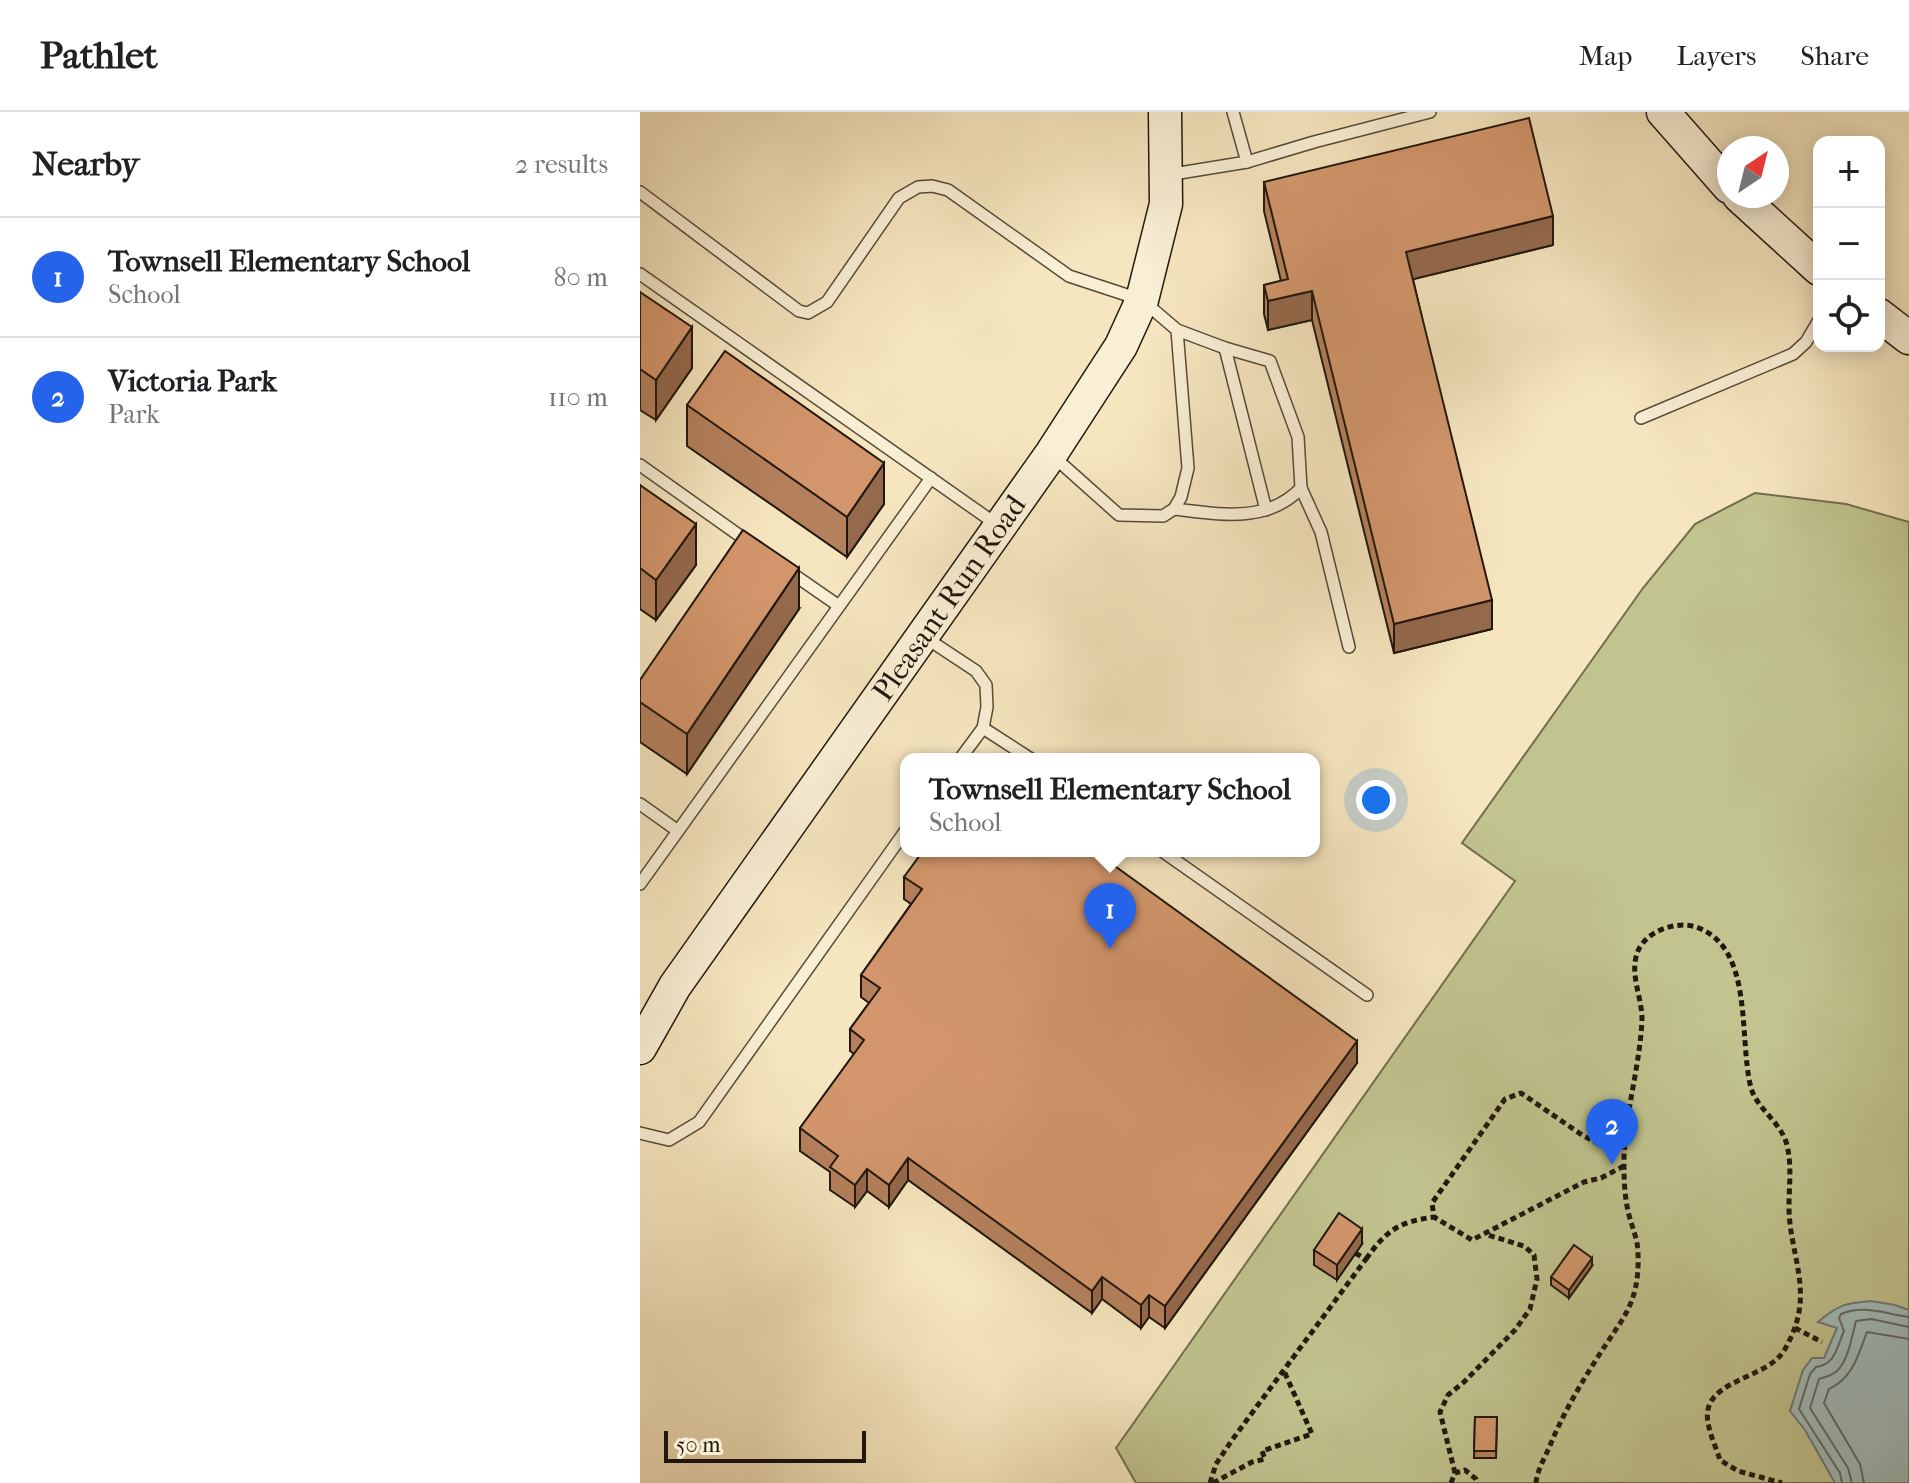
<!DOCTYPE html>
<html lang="en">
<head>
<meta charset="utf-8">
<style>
  :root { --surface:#fff; --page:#f2f2f2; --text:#202124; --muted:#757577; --line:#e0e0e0; --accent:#2563eb }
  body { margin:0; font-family:"IM FELL French Canon",serif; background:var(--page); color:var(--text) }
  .controls { position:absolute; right:24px; top:24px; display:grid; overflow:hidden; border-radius:16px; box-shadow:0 4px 20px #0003 }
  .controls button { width:72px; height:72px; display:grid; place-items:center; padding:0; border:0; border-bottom:2px solid var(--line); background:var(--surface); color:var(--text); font:40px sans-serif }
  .compass { position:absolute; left:1077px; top:24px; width:72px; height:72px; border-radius:50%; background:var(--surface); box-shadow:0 4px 20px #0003; rotate:35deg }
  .scale { position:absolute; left:24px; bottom:20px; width:202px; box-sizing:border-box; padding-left:8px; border:4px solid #21170e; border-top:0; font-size:22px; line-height:28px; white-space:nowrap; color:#21170e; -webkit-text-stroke:6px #f9efd5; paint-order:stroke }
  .you { position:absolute; left:736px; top:688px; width:28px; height:28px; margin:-20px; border:6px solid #fff; border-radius:50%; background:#1a73e8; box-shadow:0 0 0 12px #1a73e833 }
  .badge { display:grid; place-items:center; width:52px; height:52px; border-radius:50%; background:var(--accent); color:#fff; font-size:26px; font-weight:700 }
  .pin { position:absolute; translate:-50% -66px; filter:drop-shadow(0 2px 4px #0008) }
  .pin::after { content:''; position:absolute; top:42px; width:28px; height:24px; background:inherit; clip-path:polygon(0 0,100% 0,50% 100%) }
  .popup { position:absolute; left:260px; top:641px; width:420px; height:104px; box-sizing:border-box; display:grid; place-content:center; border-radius:16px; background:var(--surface); filter:drop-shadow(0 2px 6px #0005); font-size:26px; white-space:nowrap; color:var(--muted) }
  .popup b { font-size:30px; color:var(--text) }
  .popup::after { content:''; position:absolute; left:50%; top:100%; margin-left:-16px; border:16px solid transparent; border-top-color:var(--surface) }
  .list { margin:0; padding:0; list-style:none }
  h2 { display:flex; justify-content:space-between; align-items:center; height:104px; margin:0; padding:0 32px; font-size:34px }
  h2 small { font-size:26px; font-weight:400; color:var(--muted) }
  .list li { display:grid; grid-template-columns:52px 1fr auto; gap:24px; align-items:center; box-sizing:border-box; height:120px; padding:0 32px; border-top:2px solid var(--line) }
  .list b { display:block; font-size:30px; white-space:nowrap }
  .list p { margin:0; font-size:26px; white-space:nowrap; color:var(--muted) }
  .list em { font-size:26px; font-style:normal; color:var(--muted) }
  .icon { flex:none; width:44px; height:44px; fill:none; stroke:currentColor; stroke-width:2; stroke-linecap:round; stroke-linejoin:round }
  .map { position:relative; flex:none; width:1269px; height:1371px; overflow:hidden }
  header { display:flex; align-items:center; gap:48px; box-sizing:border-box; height:112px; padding:0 40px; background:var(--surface); border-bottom:2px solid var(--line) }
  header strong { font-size:38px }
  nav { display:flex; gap:44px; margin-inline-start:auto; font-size:28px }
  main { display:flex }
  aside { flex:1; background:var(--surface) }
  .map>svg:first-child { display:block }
</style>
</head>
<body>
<header>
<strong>Pathlet</strong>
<nav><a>Map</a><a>Layers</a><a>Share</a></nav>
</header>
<main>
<aside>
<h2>Nearby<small>2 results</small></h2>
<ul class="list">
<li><span class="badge">1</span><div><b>Townsell Elementary School</b><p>School</p></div><em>80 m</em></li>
<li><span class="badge">2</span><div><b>Victoria Park</b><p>Park</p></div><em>110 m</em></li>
</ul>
</aside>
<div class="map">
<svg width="1269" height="1371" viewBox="0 0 1269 1371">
  <rect width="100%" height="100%" fill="#f6e6bf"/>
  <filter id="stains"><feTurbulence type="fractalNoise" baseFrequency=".0025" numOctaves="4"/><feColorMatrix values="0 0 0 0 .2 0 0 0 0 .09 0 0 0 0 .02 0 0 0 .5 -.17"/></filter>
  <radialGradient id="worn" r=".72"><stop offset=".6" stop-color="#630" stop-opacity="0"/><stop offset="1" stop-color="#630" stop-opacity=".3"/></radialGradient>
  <path fill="#c1c48f" stroke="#716e4e" stroke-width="2" d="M1115,381l91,11 63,18v961h-773l-20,-35 399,-567 -53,-38 181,-255 52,-64z"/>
  <path fill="#a1bdbd" stroke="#6e7b77" stroke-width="2" d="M1231,1189l24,4 14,5v173h-74l-30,-53 -15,-19 13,-41 9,-12h12l13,-30 -19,-6c20,-17 27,-19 53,-21z"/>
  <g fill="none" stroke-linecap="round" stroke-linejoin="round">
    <g stroke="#616a66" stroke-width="2">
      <path d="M1202,1371l-2,-10 -41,-64 11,-35 6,-7c19,-2 21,-20 28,-36l-5,-13 2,-4c23,-10 45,0 68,3"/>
      <path d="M1212,1371l-4,-15 -38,-60 9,-29c5,-2 13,-3 18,-8 12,-12 15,-36 19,-50l15,-2 38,8"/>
      <path d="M1224,1371l-4,-19 -36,-61 5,-14c24,-11 29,-34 38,-57l42,7"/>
    </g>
    <g stroke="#564b3a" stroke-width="14">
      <g id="lane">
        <path d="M593,0l14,50 67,-20 116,-30"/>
        <path d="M527,63l80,-13"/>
        <path d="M0,80l159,119 9,2 19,-11 72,-104 19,-11 14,-1 16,4 121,86 73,24 35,30 11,138 -7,29 -7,12 -11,7 -44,-1 -65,-58"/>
        <path d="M0,162l356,250"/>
        <path d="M585,236l41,162"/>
        <path d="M1001,306l152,-64 13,-12 13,-22"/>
        <path d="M0,353l110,78"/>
        <path d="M661,376l20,44 28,115"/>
        <path d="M534,397c45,5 93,15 127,-21l-3,-51 -28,-76 -45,-13 -48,-18"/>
        <path d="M147,458l52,36"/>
        <path d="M286,526l50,33 10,14 1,22 -4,21 -23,31"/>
        <path d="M343,616l48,31"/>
        <path d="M0,692l38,27"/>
        <path d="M522,739l205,144"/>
        <path d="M0,772l291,-406"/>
        <path d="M0,1021l29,7 30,-18 207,-292"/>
      </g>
    </g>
    <g stroke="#21170e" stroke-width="35">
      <g id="secondary">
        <path d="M1023,0l66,75"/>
        <path d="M1099,84l80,73"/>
        <path d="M1239,203l30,23"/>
        <path d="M0,936l35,-62 376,-532 70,-108 21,-46 24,-96 -1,-92"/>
      </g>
    </g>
    <g stroke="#21170e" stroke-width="5" stroke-dasharray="6 4" stroke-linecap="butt">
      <path d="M984,1054l-23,12 -17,4 -112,58 -38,-23 -2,-14 73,-104 16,-6 61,42 19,10 25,1"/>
      <path d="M726,1147c21,-29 32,-37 68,-42"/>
      <path d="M1155,1216l27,14"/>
      <path d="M815,1361l-15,-61 8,-17 16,-13 51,-52 15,-21 7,-30 -3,-24 -10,-9 -36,-11"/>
      <path d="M570,1371l6,-19 16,-24 134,-181 -11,-6"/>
      <path d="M573,1371l39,-21 13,-3 -3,-8 50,-17 -28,-63"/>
      <path d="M811,1371l4,-10 10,-3 11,9 2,4"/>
      <path d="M896,1371c1,-12 8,-24 13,-35 12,-30 29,-60 47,-88 25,-41 44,-54 42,-107 0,-14 -7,-28 -10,-42 -3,-13 -4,-30 -4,-43 -1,-50 16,-99 18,-149 0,-20 -11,-42 -6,-62 5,-24 38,-37 60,-30 59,20 42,111 55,161 6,21 30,34 36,57 5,21 2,41 2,62 0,43 22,79 5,123 -3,8 -9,21 -15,27 -18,19 -62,25 -70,49 -6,15 6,38 11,54l18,11 44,12"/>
    </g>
    <use href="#lane" stroke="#f9efd5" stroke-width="11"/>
    <use href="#secondary" stroke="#f9efd5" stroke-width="32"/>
  </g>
  <g fill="#b5815d" stroke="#21170e" stroke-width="2">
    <path d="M624,70l289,63 -140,34 79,350 -98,24 -82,-333 -44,10 -4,-16v-29l17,-4 -17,-70z"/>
    <path d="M0,180l52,76 -36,52 -16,-10z"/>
    <path d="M47,293l197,99 -37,53 -160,-111z"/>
    <path d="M0,373l56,80 -40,55 -16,-11z"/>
    <path d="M159,497l-112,165 -47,-32v-62z"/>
    <path d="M264,765l453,186 -192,265 -16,-11 -8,11 -39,-29 -10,14 -184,-133 -19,27 -22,-16 -12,16 -25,-17v-18l-30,-21v-23l54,-74 -4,-3v-22l19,-26 -8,-6v-22l50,-71 -7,-5z"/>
    <path d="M722,1132l-25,36 -23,-15v-15z"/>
    <path d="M952,1154l-23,32 -18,-13v-8z"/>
    <path d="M835,1305h22l-1,41h-22z"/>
  </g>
  <g fill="#94694c" stroke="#21170e" stroke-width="2">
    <path d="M913,104v29l-147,36v-29z"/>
    <path d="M672,179v29l-44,10v-29z"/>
    <path d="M52,215v41l-36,52v-40z"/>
    <path d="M244,351v41l-37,53v-40z"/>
    <path d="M56,412v41l-40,55v-40z"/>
    <path d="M159,456v41l-112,165v-40z"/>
    <path d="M852,488v29l-98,24v-29z"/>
    <path d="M717,929v22l-192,265v-22z"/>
    <path d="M268,1046v22l-19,27v-22z"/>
    <path d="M227,1057v22l-12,16v-22z"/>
    <path d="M722,1117v15l-25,36v-15z"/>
    <path d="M952,1146v8l-23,32v-8z"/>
    <path d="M462,1165v22l-10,14v-22z"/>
    <path d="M509,1183v22l-8,11v-23z"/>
  </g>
  <g fill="#d3966c" stroke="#21170e" stroke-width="2">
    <path d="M889,6l24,98 -147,36 86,348 -98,24 -82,-333 -44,10 -4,-16 24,-6 -24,-97z"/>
    <path d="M0,180l52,35 -36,53 -16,-11z"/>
    <path d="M85,239l159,112 -37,54 -160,-112z"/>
    <path d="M0,373l56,39 -40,56 -16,-12z"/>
    <path d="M103,418l56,38 -112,166 -47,-32v-22z"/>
    <path d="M283,739h171l263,190 -192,265 -16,-11 -8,10 -39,-28 -10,14 -184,-133 -19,27 -22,-16 -12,16 -25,-18 8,-11 -38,-28 64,-88 -14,-11 30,-41 -19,-13 61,-86 -18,-12z"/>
    <path d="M699,1101l23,16 -25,36 -23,-15z"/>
    <path d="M934,1133l18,13 -23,32 -18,-13z"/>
    <path d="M835,1305h22l-1,34h-22z"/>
  </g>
  <g text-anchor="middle" stroke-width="6" stroke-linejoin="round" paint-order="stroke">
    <g font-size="30" fill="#21170e" stroke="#f9efd5">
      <text transform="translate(309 486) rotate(-55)" y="10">Pleasant Run Road</text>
    </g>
  </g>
  <rect width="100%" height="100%" filter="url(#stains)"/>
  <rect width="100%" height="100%" fill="url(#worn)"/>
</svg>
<div class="controls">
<button>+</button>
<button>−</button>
<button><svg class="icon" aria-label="locate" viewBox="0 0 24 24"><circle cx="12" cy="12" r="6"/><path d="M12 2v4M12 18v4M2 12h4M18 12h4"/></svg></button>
</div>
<svg class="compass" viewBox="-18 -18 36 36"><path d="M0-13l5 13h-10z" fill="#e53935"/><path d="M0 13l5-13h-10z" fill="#757577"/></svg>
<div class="scale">50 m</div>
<div class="you"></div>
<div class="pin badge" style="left:470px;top:837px">1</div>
<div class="popup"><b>Townsell Elementary School</b>School</div>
<div class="pin badge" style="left:972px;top:1053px">2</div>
</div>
</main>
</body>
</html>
